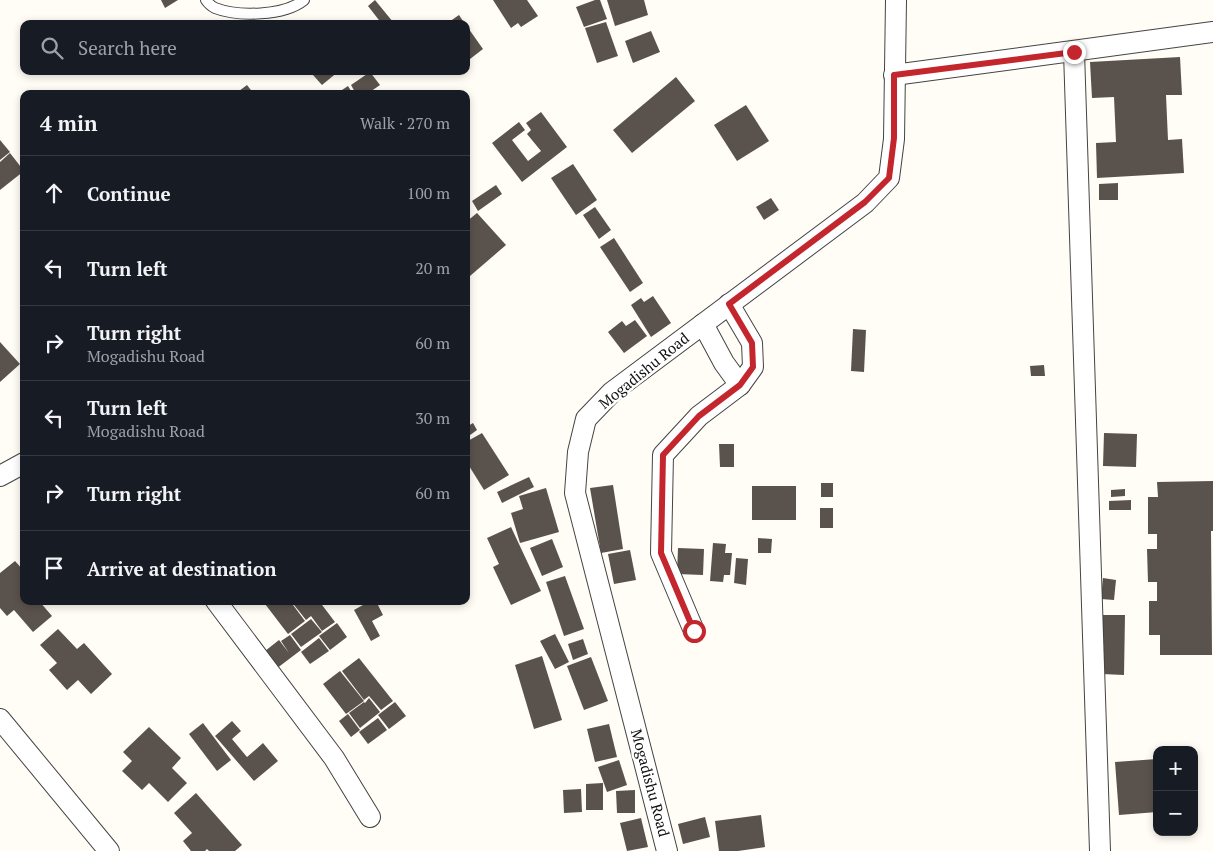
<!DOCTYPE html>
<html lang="en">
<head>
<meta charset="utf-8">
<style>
  :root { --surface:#171b24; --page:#20242c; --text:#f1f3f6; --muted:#9ea1a6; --line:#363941 }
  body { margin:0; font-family:"PT Serif",serif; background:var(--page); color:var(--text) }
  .controls { position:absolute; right:15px; bottom:15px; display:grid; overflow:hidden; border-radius:10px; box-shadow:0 2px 8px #0003 }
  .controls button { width:45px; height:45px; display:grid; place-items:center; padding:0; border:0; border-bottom:1px solid var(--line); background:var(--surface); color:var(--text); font:25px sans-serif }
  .stop { position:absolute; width:15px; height:15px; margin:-11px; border:4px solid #c4262e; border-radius:50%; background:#fff }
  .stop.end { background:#c4262e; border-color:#fff; box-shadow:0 1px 5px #0008 }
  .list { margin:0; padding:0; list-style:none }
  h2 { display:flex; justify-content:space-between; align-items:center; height:65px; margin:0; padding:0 20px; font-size:21px }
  h2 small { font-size:16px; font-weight:400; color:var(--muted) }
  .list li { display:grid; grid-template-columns:32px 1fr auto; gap:15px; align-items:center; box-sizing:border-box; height:75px; padding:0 20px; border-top:1px solid var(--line) }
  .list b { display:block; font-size:19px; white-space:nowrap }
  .list p { margin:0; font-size:16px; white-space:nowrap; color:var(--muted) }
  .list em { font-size:16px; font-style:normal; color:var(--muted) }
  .icon { flex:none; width:28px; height:28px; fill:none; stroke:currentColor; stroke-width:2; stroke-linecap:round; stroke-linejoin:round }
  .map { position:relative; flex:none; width:1213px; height:851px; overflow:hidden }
  .search { position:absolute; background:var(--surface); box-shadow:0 2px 8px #0003; left:20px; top:20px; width:450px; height:55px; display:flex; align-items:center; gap:12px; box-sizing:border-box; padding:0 18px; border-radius:10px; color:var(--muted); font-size:19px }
  .panel { position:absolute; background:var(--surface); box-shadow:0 2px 8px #0003; left:20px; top:90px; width:450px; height:515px; border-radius:10px }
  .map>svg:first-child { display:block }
</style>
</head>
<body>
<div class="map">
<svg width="1213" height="851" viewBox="0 0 1213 851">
  <rect width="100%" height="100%" fill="#fffdf5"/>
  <g fill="#5a524d">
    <path d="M161,0h17l-13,8z"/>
    <path d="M375,0l18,22 -2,2h-9l-14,-18z"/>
    <path d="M493,0h34l11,16 -17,11 -3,-4 -7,5z"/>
    <path d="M595,0h5l7,19 -23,8 -8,-20z"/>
    <path d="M607,0h37l4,15 -33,11z"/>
    <path d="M459,15l6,9h-15l-1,-2z"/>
    <path d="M606,22l12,34 -21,7 -12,-35z"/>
    <path d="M466,25l17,24 -13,10 -4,-5z"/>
    <path d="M651,31l9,21 -27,11 -8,-22z"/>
    <path d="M1180,57l2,38h-16l2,45 14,-1 2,34 -87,5 -1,-35 20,-1 -2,-45 -22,1 -2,-36z"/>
    <path d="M318,71h21l-17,14 -9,-10z"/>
    <path d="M370,72l10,13 -13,9h-11l-5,-9z"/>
    <path d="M676,77l19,24 -63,52 -19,-23z"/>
    <path d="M247,85l7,9h-19z"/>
    <path d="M348,86l5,8h-17z"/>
    <path d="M746,105l23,36 -32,20 -23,-36z"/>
    <path d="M541,112l26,35 -45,35 -30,-39 27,-21 6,8 -13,10 16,21 13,-10 -14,-17 4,-4 -5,-7z"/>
    <path d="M0,140l10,12 -10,8z"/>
    <path d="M10,153l14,18 -24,19v-28z"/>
    <path d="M573,164l24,36 -21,15 -25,-37z"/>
    <path d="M1118,183v17h-19v-16z"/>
    <path d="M496,185l6,9 -24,17 -6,-10z"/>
    <path d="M771,198l8,12 -15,10 -8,-13z"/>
    <path d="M595,207l16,23 -12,9 -16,-24z"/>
    <path d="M477,213l29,32 -36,31 -4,-4v-50z"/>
    <path d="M614,238l29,45 -13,9 -30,-45z"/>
    <path d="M653,296l18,27 -20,14 -20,-32 10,-7 3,4z"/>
    <path d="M635,320l12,16 -23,17 -16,-21 14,-11 4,5z"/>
    <path d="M853,329l13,1 -2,42 -13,-1z"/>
    <path d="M0,342l20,22 -20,18z"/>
    <path d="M1044,365l1,11h-14l-1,-10z"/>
    <path d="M473,423l4,7 -11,8v-14l2,2z"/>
    <path d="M482,433l27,42 -25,15 -18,-29v-19z"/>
    <path d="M1104,433l33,1 -1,33 -33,-1z"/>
    <path d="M719,444h15v23h-14z"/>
    <path d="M529,477l5,10 -32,16 -5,-11z"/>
    <path d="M1213,481v50h-2l1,124h-52v-20h-11v-34h8v-19h-9l-1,-33h10v-15h-9v-37h10l-1,-15z"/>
    <rect x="821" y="483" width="12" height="14"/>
    <path d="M613,485l10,64 -22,4 -11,-65z"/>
    <rect x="752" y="486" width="44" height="34"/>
    <path d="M546,488l13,44 -39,11 -9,-30 12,-4 -4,-13z"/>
    <path d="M1125,489v7l-14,1v-7z"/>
    <path d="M1131,500v10h-22v-9z"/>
    <rect x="820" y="508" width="13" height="20"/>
    <path d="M511,527l30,64 -30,14 -18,-38 6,-3 -12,-26z"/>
    <path d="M758,538l14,1 -1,14h-13z"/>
    <path d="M552,539l11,28 -21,9 -12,-28z"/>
    <path d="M713,543l13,1 -1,9h7l-2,22h-6l-1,7 -13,-1z"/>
    <path d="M678,548l26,1 -1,26 -26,-1z"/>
    <path d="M630,550l6,30 -22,4 -6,-30z"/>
    <path d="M736,558l12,1 -2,26 -12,-2z"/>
    <path d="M15,561l9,10v30h15l13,15 -19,16 -19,-22 -7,6 -7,-8v-35z"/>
    <path d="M565,576l19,53 -20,7 -18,-54z"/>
    <path d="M1103,578l13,2 -2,20 -13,-1z"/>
    <path d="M269,601h21l15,20 -17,13 -23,-30z"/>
    <path d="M291,601h28l16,21 -13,9 -11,-15 -5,4z"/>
    <path d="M370,601h6l7,14 -11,6 8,15 -9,5 -17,-31z"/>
    <path d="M1102,615h23l-1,60 -22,-1z"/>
    <path d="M311,619l11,13 -21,15 -10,-13z"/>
    <path d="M337,623l10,14 -17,13 -11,-14z"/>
    <path d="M58,629l19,20 7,-6 28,31 -21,20 -13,-14 -11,10 -18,-20 8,-7 -17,-18z"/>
    <path d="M555,634l14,28 -14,7 -15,-28z"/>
    <path d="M290,635l11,15 -29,22 -12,-17 19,-15 10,13 -8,-12z"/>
    <path d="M319,638l10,13 -19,13 -9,-12z"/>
    <path d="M583,639l5,15 -15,6 -5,-16z"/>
    <path d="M542,656l20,64 -28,9 -19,-64z"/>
    <path d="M591,657l17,44 -24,9 -17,-44z"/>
    <path d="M359,658l34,43 -12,9 -12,-14 -5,4 -22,-29z"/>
    <path d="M340,671l24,30 -18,13 -23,-30z"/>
    <path d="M369,698l11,14 -20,16 -11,-15 15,-11 1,1z"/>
    <path d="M395,702l11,14 -17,13 -11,-14z"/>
    <path d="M348,714l12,16 -9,7 -12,-16z"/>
    <path d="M378,718l9,12 -19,14 -9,-12z"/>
    <path d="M232,721l9,10 -9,8 15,18 16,-14 15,18 -24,20 -39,-45z"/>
    <path d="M203,723l28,37 -14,11 -28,-37z"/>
    <path d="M609,724l8,33 -22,5 -8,-33z"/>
    <path d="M149,727l32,31 -9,10 15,15 -19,19 -19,-19 -7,7 -20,-19 10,-10 -9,-9z"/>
    <path d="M1157,759v53l-38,3 -4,-53z"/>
    <path d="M619,760l8,25 -20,7 -9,-25z"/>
    <path d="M603,783v27h-17v-26z"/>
    <path d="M581,789l1,23 -18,1 -1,-23z"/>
    <path d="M635,790v23h-18l-1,-22z"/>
    <path d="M196,793l46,52 -7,6h-26l-2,-2 -2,2h-14l-8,-10 9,-8 -18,-20z"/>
    <path d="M761,815l4,32 -27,4h-19l-4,-30z"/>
    <path d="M705,817l5,20 -27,7 -5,-20z"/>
    <path d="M641,818l7,29 -21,4 -7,-28z"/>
  </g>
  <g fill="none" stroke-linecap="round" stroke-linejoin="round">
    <g stroke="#444" stroke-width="12">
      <path id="lane" d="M206,0c2,3 5,6 9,8 23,9 69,8 89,-8"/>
    </g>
    <g stroke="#444" stroke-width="22">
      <g id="street">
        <path d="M1074,52l26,799"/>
        <path d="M894,75l319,-43"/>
        <path d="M729,304l23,39 1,24 -13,18"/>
        <path d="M0,476l24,-13"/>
        <path d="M216,601l118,157 36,59"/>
        <path d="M694,631l-33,-78 2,-98 36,-39 41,-31 -16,-22 -21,-39"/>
        <path d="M0,719l109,132"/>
        <path d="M667,851l-92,-358 3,-41 8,-33 26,-27 253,-189 24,-25 5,-39 2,-139"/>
      </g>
    </g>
    <use href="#lane" stroke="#fff" stroke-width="10"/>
    <use href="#street" stroke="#fff" stroke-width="20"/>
  </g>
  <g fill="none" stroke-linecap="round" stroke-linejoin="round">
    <path stroke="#c4262e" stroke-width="6" d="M694,631l-33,-78 2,-98 36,-39 41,-31 13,-18 -1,-24 -23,-39 136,-102 24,-24 5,-40v-63l180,-23"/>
  </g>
  <g text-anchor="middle" stroke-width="5" stroke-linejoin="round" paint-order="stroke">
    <g font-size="15" fill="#111" stroke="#fff">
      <text transform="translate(644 371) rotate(-39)" y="5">Mogadishu Road</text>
      <text transform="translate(650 783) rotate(75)" y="5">Mogadishu Road</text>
    </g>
  </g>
</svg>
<div class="controls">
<button>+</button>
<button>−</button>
</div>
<div class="stop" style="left:694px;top:631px"></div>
<div class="stop end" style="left:1074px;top:52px"></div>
<div class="search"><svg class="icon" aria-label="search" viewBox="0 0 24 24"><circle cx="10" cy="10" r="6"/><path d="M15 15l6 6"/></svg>Search here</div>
<section class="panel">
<h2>4 min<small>Walk · 270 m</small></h2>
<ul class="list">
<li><svg class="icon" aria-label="ahead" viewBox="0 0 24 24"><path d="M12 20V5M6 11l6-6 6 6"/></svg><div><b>Continue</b></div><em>100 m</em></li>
<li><svg class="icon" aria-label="left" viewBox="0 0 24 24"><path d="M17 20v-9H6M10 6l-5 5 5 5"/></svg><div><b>Turn left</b></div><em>20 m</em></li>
<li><svg class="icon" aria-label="right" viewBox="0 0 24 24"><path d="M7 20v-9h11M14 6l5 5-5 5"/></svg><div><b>Turn right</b><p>Mogadishu Road</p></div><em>60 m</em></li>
<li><svg class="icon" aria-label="left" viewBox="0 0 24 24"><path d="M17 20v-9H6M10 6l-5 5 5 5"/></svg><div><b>Turn left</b><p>Mogadishu Road</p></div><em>30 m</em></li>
<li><svg class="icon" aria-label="right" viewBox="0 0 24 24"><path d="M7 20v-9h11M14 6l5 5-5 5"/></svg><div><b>Turn right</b></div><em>60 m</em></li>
<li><svg class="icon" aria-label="arrive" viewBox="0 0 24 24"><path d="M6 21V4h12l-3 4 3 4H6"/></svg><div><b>Arrive at destination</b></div></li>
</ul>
</section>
</div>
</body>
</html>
